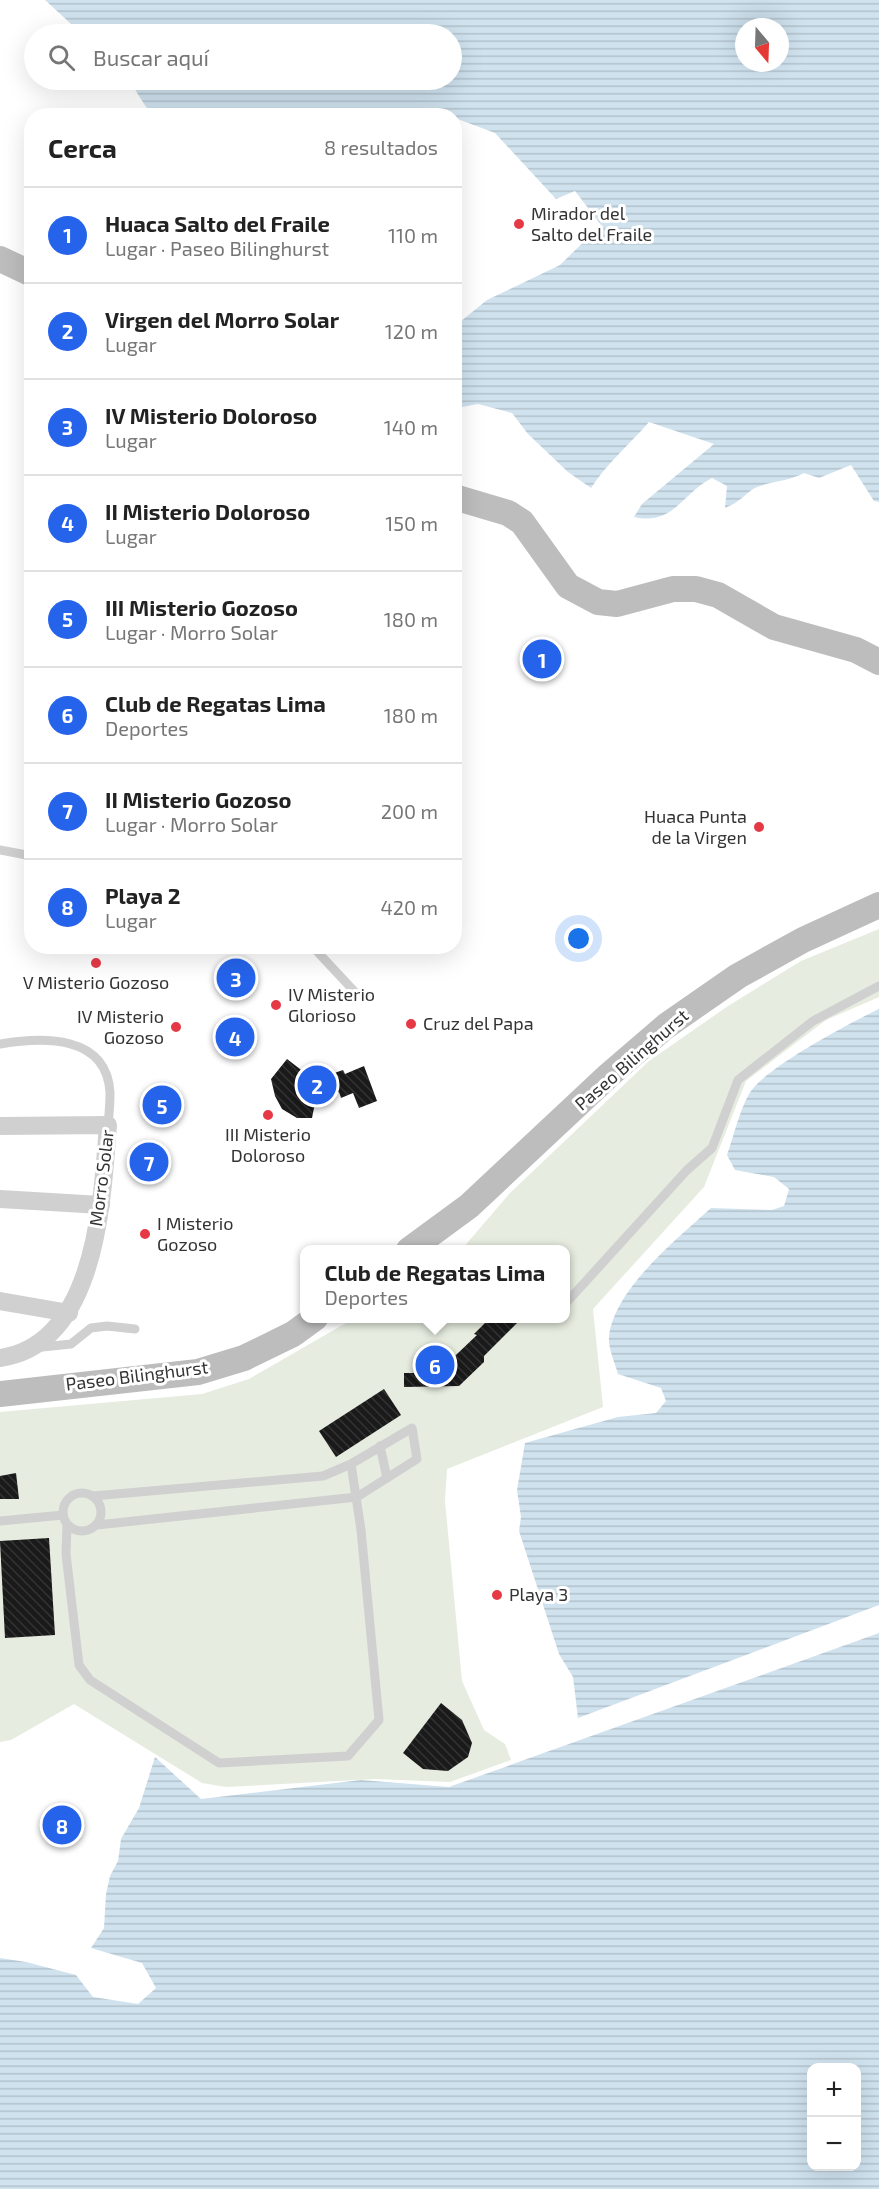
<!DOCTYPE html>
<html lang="es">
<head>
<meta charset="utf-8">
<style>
  :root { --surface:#fff; --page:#f2f2f2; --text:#222; --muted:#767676; --line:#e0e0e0; --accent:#2563eb }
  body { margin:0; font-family:"Exo 2",sans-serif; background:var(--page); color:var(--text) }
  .controls { position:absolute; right:18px; bottom:18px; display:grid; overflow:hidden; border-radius:12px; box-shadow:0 6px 24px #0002 }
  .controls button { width:54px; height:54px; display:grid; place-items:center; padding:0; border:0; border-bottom:2px solid var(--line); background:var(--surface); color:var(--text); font:30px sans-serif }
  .compass { position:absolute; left:735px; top:18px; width:54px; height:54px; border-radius:50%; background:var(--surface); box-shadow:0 6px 24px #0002; rotate:161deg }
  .you { position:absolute; left:579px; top:939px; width:21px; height:21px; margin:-15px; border:4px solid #fff; border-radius:50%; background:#1a73e8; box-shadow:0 0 0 9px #1a73e833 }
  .badge { display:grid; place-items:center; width:39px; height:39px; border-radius:50%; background:var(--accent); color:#fff; font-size:20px; font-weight:700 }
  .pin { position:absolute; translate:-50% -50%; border:3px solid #fff; box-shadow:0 2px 6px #0006 }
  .popup { position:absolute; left:300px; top:1245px; width:270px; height:78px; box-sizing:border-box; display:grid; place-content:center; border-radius:12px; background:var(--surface); filter:drop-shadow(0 2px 4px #0005); font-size:20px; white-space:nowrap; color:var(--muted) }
  .popup b { font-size:22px; color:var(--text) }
  .popup::after { content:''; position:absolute; left:50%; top:100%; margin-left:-12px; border:12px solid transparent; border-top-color:var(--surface) }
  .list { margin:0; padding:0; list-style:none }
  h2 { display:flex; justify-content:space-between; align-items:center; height:78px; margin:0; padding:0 24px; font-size:26px }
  h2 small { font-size:20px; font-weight:400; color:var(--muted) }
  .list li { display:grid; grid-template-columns:39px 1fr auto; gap:18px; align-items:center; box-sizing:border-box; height:96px; padding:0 24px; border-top:2px solid var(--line) }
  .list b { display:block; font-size:22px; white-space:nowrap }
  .list p { margin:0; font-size:20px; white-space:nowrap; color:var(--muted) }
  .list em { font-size:20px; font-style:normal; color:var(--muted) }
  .icon { flex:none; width:33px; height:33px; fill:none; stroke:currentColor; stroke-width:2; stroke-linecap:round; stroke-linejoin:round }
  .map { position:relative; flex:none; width:879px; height:2189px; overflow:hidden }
  .search { position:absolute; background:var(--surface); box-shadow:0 6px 24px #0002; left:24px; top:24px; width:438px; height:66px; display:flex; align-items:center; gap:15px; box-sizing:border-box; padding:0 21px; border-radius:33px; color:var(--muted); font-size:22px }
  .panel { position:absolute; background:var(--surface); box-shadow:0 6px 24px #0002; left:24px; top:108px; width:438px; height:846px; border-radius:24px }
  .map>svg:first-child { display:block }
</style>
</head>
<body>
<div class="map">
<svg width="879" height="2189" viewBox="0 0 879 2189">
  <defs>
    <pattern id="water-rules" width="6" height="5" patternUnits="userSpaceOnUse" patternTransform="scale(1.5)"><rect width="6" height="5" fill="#cfe2ee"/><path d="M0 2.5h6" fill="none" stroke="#b2c2cd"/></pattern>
    <pattern id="building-back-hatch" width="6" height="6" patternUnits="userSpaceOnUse" patternTransform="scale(1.5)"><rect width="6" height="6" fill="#1a1a1a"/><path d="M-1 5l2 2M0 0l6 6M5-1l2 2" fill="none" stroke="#333"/></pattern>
  </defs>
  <rect width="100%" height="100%" fill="#fff"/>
  <path fill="#e6ecdf" d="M879,929v68l-53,23 -80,61 -42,106 -111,122 10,98 -156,62 -2,32 17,180 22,49 21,14 6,16 -61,22 -75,-3 -149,8 -24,-4 -128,-79 -63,36 -11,2v-330l202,-18 47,-15 104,-60 213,-1v-68l-104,-1 48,-56 139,-132 79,-55 73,-45z"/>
  <g fill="url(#water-rules)" fill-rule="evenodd">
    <path d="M45,0h834v502l-5,-1 -23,-36 -32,13 -15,-5c-15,8 -31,8 -47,14 -11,5 -16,15 -32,21l2,-22 -15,-8c-30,15 -38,48 -78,39l8,-13 72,-60 -65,-22c-19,22 -42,41 -58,66l-23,-16 -40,-38 -16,-21 -34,-9 -16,3 -7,-5v-76l32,-26 73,-35 41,-40 -26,-34 -19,8 -61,-66 -40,-15 -1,-2 -28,-5 -12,5 -257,-1 -11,-8 -17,-27h323v-46h-370zM744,27h36v36h-36z"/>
    <path d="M879,1009v596l-301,113 -5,-41 -14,-23 -40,-123 2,-14 -4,-27 8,-47 93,-26 38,-4 10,-12 -5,-13 -43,-14c-3,-11 -10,-26 -9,-37 5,-48 68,-98 102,-129l61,2 12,-4 5,-17 -15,-12 -39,-7 -8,-15c7,-20 12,-43 22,-61 15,-26 101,-71 130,-85z"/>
    <path d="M879,1633v556h-879v-231l26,4 50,13 17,22 45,7 18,-16 -14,-25 -51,-15 13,-20 2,-34 4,-18 8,-15 3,-22 18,-31 16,-51 46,42 160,-19 88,7zM812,2068h44v98h-44z"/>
  </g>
  <g fill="url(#building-back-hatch)">
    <path d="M287,1059l22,17 9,-4 2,6 23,-8 2,4 19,-8 13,35 -18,7 -6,-15 -12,5 -2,-6 -23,6 -4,20h-15l-15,-9 -7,-13 -4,-17z"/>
    <path d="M490,1318h32l-38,38v6l-25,24 -55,1v-14h33l40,-38 -3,-1z"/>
    <path d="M384,1389l17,26 -65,42 -17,-26z"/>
    <path d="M16,1473l3,26h-19v-23z"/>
    <path d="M49,1538l6,97 -50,3 -5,-97z"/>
    <path d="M441,1703l21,17 10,23 -4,14 -20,14 -25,-2 -20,-16z"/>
  </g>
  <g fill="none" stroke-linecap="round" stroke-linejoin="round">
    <g stroke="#d0d0d0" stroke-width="9">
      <path d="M0,850l32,6"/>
      <path d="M312,946l42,45"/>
      <path d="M0,1044c42,-7 107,-10 110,49 0,10 -1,22 -2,32"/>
      <path d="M566,1303l121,-133 25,-22 26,-68 75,-59 66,-35"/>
      <path d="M33,1348l38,-4 20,-16 16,-2 28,3"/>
      <path d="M380,1446l7,32"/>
      <circle cx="82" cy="1512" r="19"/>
      <path d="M93,1496l230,-20 28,-12 61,-36 5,31 -60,38 -260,28"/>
      <path d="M0,1521l63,-6"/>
      <path d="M67,1524l-1,30 13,111 11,15 129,83 129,-7 31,-36 -18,-190 -10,-66"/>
    </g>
    <g stroke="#d0d0d0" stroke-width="18">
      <path d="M0,1126l108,-1c-6,75 -11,219 -108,233"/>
      <path d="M0,1199l101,6"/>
      <path d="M0,1301l69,12"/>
    </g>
    <g stroke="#bdbdbd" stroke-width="26">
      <path d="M0,259l32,15"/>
      <path d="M454,497l54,16 14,9 46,64 30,16 19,2 56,-15h23l22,6 56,32 82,23 23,12"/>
      <path d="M409,1250l60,-44 140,-131 57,-49 72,-50 65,-36 76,-35"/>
      <path d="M0,1394l198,-22 46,-14 49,-24 22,-16"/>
    </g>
  </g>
  <g fill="#e63946" stroke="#fff" stroke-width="2">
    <circle cx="519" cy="224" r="6"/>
    <circle cx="759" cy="827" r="6"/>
    <circle cx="96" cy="963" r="6"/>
    <circle cx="276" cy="1005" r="6"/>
    <circle cx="411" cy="1024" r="6"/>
    <circle cx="176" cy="1027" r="6"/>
    <circle cx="268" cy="1115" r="6"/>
    <circle cx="145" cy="1234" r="6"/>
    <circle cx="497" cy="1595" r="6"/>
  </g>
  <g text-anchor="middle" stroke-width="6" stroke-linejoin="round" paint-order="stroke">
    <g font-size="18" fill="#333" stroke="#fff" text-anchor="start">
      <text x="531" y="220">Mirador del<tspan x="531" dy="21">Salto del Fraile</tspan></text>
      <text x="747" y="823" text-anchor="end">Huaca Punta<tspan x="747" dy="21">de la Virgen</tspan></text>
      <text x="96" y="989" text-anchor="middle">V Misterio Gozoso</text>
      <text x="288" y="1001">IV Misterio<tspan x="288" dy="21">Glorioso</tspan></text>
      <text x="164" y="1023" text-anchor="end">IV Misterio<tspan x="164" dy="21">Gozoso</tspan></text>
      <text x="423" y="1030">Cruz del Papa</text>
      <text x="268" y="1141" text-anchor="middle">III Misterio<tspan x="268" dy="21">Doloroso</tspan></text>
      <text x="157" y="1230">I Misterio<tspan x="157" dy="21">Gozoso</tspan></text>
      <text x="509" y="1601">Playa 3</text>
    </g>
    <g font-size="18" fill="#333" stroke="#fff">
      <text transform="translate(632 1060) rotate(-41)" y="6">Paseo Bilinghurst</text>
      <text transform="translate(102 1178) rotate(-83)" y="6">Morro Solar</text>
      <text transform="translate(137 1376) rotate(-7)" y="6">Paseo Bilinghurst</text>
    </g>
  </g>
</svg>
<div class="controls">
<button>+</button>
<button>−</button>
</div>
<svg class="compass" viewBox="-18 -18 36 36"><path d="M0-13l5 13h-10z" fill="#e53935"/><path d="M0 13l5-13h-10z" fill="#767676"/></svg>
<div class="you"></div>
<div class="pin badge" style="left:542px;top:659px">1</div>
<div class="pin badge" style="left:317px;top:1085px">2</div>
<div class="pin badge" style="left:236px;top:978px">3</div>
<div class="pin badge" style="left:235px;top:1037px">4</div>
<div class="pin badge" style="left:162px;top:1105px">5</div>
<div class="pin badge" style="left:435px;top:1365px">6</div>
<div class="popup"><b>Club de Regatas Lima</b>Deportes</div>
<div class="pin badge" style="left:149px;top:1162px">7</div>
<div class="pin badge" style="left:62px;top:1825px">8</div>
<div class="search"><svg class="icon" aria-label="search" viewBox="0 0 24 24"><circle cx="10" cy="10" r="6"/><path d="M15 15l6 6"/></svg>Buscar aquí</div>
<section class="panel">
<h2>Cerca<small>8 resultados</small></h2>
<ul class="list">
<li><span class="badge">1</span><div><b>Huaca Salto del Fraile</b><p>Lugar · Paseo Bilinghurst</p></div><em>110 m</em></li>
<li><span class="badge">2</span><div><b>Virgen del Morro Solar</b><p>Lugar</p></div><em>120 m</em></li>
<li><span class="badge">3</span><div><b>IV Misterio Doloroso</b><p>Lugar</p></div><em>140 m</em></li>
<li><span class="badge">4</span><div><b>II Misterio Doloroso</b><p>Lugar</p></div><em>150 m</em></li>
<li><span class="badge">5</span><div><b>III Misterio Gozoso</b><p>Lugar · Morro Solar</p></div><em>180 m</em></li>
<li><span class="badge">6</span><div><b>Club de Regatas Lima</b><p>Deportes</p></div><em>180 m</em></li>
<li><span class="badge">7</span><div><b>II Misterio Gozoso</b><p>Lugar · Morro Solar</p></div><em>200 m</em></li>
<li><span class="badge">8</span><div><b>Playa 2</b><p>Lugar</p></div><em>420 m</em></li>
</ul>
</section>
</div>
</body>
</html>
